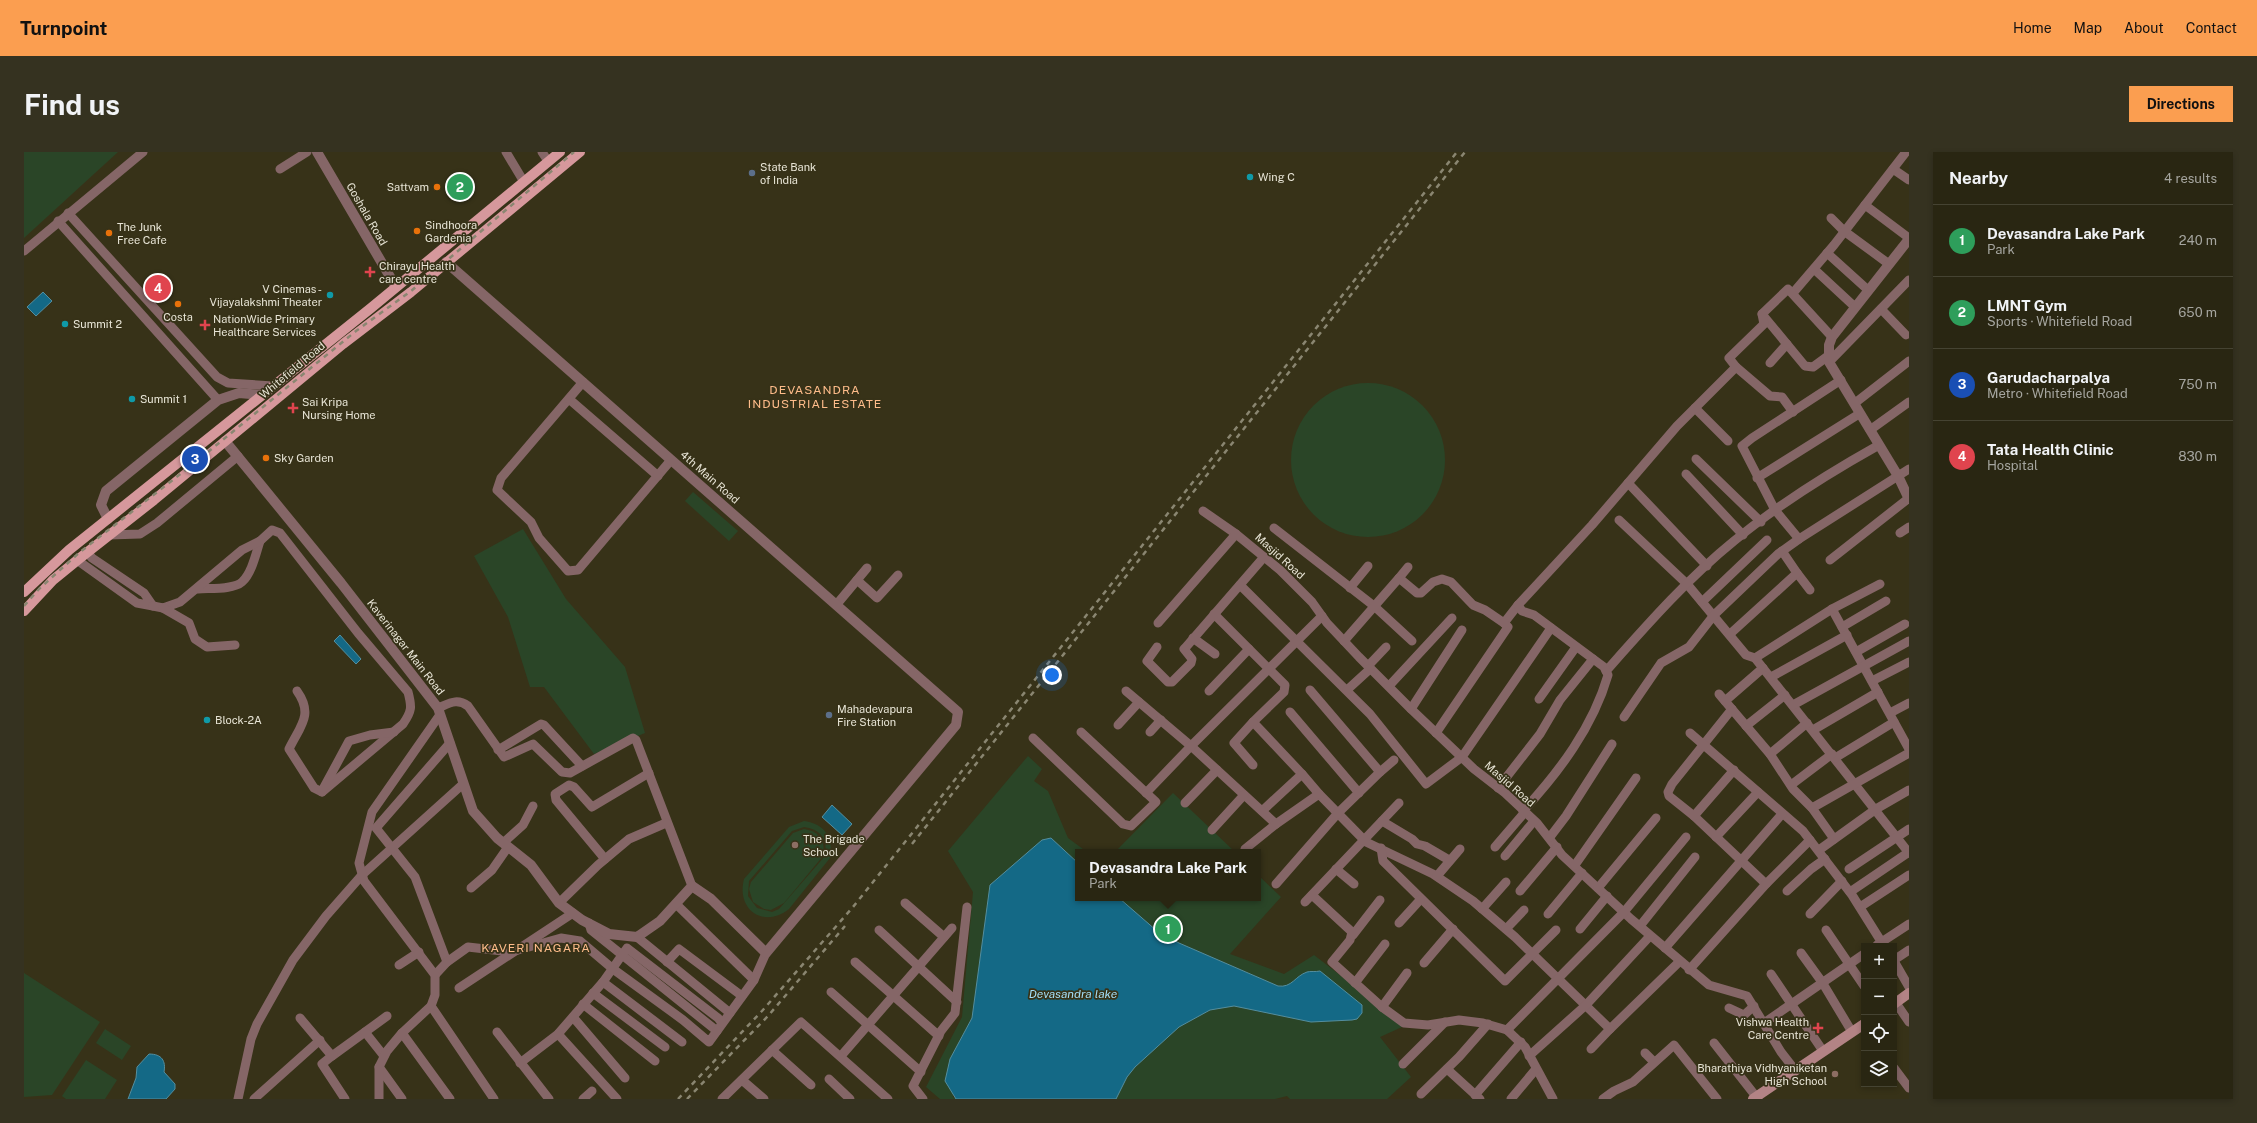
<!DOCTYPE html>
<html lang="en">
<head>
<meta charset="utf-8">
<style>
  :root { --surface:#292612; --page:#353220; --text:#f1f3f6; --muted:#a5a59f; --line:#454332; --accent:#fb9e50 }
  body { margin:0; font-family:"Public Sans",sans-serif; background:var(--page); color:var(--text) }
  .controls { position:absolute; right:12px; bottom:12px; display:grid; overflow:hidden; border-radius:0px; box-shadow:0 2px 6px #0003 }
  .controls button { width:36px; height:36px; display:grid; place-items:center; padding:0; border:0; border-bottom:1px solid var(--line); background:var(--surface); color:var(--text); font:20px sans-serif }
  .you { position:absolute; left:1028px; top:523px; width:14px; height:14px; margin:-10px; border:3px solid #fff; border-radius:50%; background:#1a73e8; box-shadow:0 0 0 6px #1a73e833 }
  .badge { display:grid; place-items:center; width:26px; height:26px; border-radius:50%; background:var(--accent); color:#fff; font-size:13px; font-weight:700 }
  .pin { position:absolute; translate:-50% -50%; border:2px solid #fff; box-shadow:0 1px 4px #0006 }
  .popup { position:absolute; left:1051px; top:697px; width:186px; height:52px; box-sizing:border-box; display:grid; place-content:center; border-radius:0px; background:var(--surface); filter:drop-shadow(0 1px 3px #0005); font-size:13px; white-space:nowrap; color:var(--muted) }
  .popup b { font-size:15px; color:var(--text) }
  .popup::after { content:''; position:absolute; left:50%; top:100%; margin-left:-8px; border:8px solid transparent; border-top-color:var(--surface) }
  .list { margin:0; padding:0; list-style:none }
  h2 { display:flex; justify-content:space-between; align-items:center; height:52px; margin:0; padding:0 16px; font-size:17px }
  h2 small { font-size:13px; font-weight:400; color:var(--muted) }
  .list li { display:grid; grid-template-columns:26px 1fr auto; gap:12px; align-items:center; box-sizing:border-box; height:72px; padding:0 16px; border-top:1px solid var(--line) }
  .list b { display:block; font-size:15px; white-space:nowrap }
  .list p { margin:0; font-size:13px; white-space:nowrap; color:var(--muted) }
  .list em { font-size:13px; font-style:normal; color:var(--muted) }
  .icon { flex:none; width:22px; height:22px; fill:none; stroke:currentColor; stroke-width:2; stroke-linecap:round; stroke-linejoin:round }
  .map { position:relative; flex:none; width:1885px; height:947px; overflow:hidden; border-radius:0px }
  header { display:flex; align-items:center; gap:24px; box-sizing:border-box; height:56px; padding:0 20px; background:var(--accent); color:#111 }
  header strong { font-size:19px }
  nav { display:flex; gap:22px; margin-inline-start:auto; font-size:14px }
  .intro { display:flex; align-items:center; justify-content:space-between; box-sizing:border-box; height:96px; padding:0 24px }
  h1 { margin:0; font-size:28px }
  .button { padding:10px 18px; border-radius:0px; background:var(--accent); color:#111; font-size:14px; font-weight:700 }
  main { display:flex; gap:24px; padding:0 24px }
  aside { flex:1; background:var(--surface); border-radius:0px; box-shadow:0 2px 6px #0003 }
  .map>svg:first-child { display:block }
</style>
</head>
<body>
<header>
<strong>Turnpoint</strong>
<nav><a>Home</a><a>Map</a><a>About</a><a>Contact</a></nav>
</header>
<div class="intro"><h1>Find us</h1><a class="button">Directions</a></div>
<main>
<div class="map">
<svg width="1885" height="947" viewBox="0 0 1885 947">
  <rect width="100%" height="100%" fill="#373218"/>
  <g fill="#2a4527" fill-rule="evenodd">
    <path d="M0,0h94l-94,86z"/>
    <circle cx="1344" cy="308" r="77"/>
    <path d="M669,340l45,39 -9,10 -44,-40z"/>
    <path d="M499,377l43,70 59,68 20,66 -51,21 -50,-67h-14l-22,-70 -34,-61z"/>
    <path d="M1004,604l14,13 -8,12 14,10 20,47 19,14h-9v11l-27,-25 -61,47 -18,133 -22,41 3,38 3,2h-16l-14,-12 36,-70 11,-125 -25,-41z"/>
    <path d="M1149,641l62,59h-120z"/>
    <path d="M780,669c21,3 30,17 26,37l-41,51c-25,20 -53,1 -45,-30l45,-52zM780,675c17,2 24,13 21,29l-46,53 -7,3 -15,-4 -9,-12 1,-15 43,-50z"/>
    <path d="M780,677c15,2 22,12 19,27l-39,47 -13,7 -7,-1 -11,-7 -4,-13 2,-7 42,-49z"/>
    <path d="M1234,723l23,22 -51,57 54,20 30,-19 80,62 8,10 -22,10 31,40 -24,22h-97l-3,-3 -12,3h-159l11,-22 8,-10 44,-40 31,-17 24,-4 77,16 -5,-50c-8,7 -16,16 -28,14l-99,-43 -22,-12 -38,-33h139z"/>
    <path d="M0,821l76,49 -48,73 -28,2z"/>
    <path d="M81,877l26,17 -9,14 -26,-17z"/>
    <path d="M62,908l31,20 -12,19h-39l-4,-3z"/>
  </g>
  <g fill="#146986" stroke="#548e9e">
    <path d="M19,140l9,9 -16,15 -9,-9z"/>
    <path d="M316,483l21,24 -5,5 -22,-23z"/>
    <path d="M808,653l20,19 -10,11 -20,-18z"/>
    <path d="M1027,686l27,25v35h41l38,33 22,12 99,43c14,2 17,-10 29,-14 3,-1 9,0 13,-1l42,34v8l-5,6 -5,1 -41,2 -77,-16 -24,4 -31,17 -44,40 -8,10 -11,22h-160l-11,-18 5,-22 22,-41 18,-133 52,-45z"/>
    <path d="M125,902c13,0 17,7 15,18l11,12v5l-9,10h-38l8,-21 1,-11z"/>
  </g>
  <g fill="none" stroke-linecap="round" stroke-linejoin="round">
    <g stroke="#856667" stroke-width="9">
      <path d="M482,0l18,30"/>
      <path d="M518,0l6,9"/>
      <path d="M256,17l27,-17"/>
      <path d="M1869,17l16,11"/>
      <path d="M1841,53l44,33"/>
      <path d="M44,61l149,164 11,6 45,3"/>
      <path d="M1807,66l13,13 45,33"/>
      <path d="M34,69l160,179"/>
      <path d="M0,99l119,-99"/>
      <path d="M1803,101l41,37"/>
      <path d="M1790,117l41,38"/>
      <path d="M1769,141l41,-48 72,-93"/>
      <path d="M1857,157l25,26"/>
      <path d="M1738,162l43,52 8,1 15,-11"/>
      <path d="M1805,210l80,-82"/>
      <path d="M1746,211l17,-19"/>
      <path d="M1712,215l34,29 12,1 11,15"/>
      <path d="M559,230l-82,96 -4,12 34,32 8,16 29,33 10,-1 93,-110"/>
      <path d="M545,247l89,77"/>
      <path d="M1831,251l54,-42"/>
      <path d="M1671,256l33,33"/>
      <path d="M1846,278l39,-28"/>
      <path d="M1672,307l65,63"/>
      <path d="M1662,322l57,61"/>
      <path d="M1733,326l102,-64"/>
      <path d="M1604,331l79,83"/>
      <path d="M1179,359l33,23 44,36 32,32 15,21 32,34 52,52 63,60 31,24 32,30 25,32 69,64 78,66 38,11 34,56 14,18"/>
      <path d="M1595,368l68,64 59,71 9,3 154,195"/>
      <path d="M1250,376l100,78 38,35"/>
      <path d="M1876,381l9,-6"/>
      <path d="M85,383l31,-1 17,-11 81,-67"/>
      <path d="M1775,387l-24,-29 -33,-64 10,-8 89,-58"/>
      <path d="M53,408l60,43 16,3 -9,-13 -52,-35 -5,-6"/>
      <path d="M1806,408l79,-62"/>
      <path d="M1773,421l13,17"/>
      <path d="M1375,426l9,-11"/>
      <path d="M833,428l20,18 21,-23"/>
      <path d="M1216,433l130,129 56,70 36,-27 89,-129"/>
      <path d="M1326,436l18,-22"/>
      <path d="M174,437c12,-1 35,1 44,-7 10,-9 14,-29 18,-41"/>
      <path d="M1678,450l65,-62"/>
      <path d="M813,452l30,-36"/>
      <path d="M129,454l10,2 17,-6 62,-52 18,-9 12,-11 8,3 78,100 50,59c4,15 4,19 -5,32l-81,68"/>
      <path d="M139,456l26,15 6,16 12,8 28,-2"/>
      <path d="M1808,457l77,140"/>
      <path d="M1190,462l71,71 -1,7 -31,30 49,52 -40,37"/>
      <path d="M1134,471l78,-89"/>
      <path d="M1818,475l44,-26"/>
      <path d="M1706,482l67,-61 -15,-22"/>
      <path d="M1169,486l22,16"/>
      <path d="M1320,489l55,-63 18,15h4l12,-11 9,-3 9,3 22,23 12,5 19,13 14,-18"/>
      <path d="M1133,495l-10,14 21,21h4l19,-19 1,-4 -8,-10 2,-2 78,-90"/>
      <path d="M1832,500l49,-28"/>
      <path d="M1731,506l77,-49 48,-25"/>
      <path d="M1344,514l18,-19"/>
      <path d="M1582,519c40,-45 81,-92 128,-130 45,-37 95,-68 145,-96"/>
      <path d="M1747,525l76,-42"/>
      <path d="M1848,529l37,-19"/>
      <path d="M1365,534l63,-68"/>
      <path d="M1323,538l23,-21"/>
      <path d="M273,539c17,24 3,35 -8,58l25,39 8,4"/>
      <path d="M1102,539l65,55 85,78 43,-30 47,48 67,32 40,27 42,36 95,92 69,-67"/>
      <path d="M1185,539l40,-42"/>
      <path d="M1695,542l51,60 23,35 19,19 22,31"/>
      <path d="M1515,547l37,-52"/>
      <path d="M1701,549l38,-33"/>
      <path d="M1769,553l116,-64"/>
      <path d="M414,556c12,-5 19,-10 30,-2l36,51 29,-13 29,28 8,1 63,-35 3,2 56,146"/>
      <path d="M1387,557l51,-79"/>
      <path d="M1708,557l-60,75 -4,8 1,4 25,20 72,68"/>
      <path d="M1266,560l69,81"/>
      <path d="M1866,561l19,-10"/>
      <path d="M1600,565l37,-54 28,-16 25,-32 64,-61 21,-15 110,-70"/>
      <path d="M1229,570l-19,21 19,22"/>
      <path d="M1094,573l21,-23"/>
      <path d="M1722,574l39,-31"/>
      <path d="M1789,578l65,-38"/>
      <path d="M1126,580l11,-12"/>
      <path d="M1412,581l72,-106 -4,-4"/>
      <path d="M1666,581l113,98 49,64 32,51"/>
      <path d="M1009,586l90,86 8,2 25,-24 -75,-70"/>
      <path d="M474,598l43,-26 3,1 38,41"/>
      <path d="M1746,602l37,-31"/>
      <path d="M1811,606l59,-36"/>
      <path d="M1356,620l14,-12"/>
      <path d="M1278,622l17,20"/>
      <path d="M1767,633l41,-31"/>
      <path d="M1474,636l42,-54 20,-34 33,-41"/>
      <path d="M298,639l27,-50 21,-6 24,-3"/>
      <path d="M1122,641l45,-47 131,-130"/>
      <path d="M1161,651l32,-33"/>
      <path d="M1788,656l97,-55"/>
      <path d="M1499,659c36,-39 70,-84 85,-136l-4,-8 -70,-52 -12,-4 -4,-6 74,-80 85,-99 59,-59 -7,-9 35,-34 -2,-10 26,-25 44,48"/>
      <path d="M1670,664l40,-46"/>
      <path d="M1358,669l30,18 5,5 8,2 24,14"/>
      <path d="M1188,678l32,-35"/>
      <path d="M1526,685l16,-21 46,-72"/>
      <path d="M1692,685l42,-45"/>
      <path d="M479,691l20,-18 10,-19"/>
      <path d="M1471,695l30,-35"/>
      <path d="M1357,696l2,13 122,120 51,-51"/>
      <path d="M1221,697l31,-25"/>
      <path d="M1795,698l57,-41 33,-19"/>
      <path d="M1481,704l29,-35"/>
      <path d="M581,707l-49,-59 -1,-6 14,-9 5,2 18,20 57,-34"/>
      <path d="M1551,713l61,-87"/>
      <path d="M1312,717l18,15"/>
      <path d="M1825,717l60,-40"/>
      <path d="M1413,724l23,-27"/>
      <path d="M1252,732l62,-71 42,-41 -70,-82"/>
      <path d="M447,736l21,-18 16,-23"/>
      <path d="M1574,736l58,-70"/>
      <path d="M1496,739l37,-44"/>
      <path d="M1763,739l24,-22 14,-10"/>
      <path d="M1826,740l59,-40"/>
      <path d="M1288,743l40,37 -2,8 -18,22 50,45 22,16 24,2 31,-5 24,3 24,7 18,17 28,52"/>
      <path d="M1281,750l94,-99"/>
      <path d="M535,751l39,-38 31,-26 37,-16"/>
      <path d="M881,751l39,34"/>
      <path d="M652,752l78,76"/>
      <path d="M1836,755l49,-32"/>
      <path d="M1458,757l24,-27"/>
      <path d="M1524,762l34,-41"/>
      <path d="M1786,762l32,-33"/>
      <path d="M565,771l2,7 126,101"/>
      <path d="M1375,771l21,-23"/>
      <path d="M1616,774l55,-69"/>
      <path d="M1482,777l18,-19"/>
      <path d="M1556,777l27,-33"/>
      <path d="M855,778l78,72"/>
      <path d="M1802,778l38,56"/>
      <path d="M1329,783l27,-35"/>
      <path d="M613,785l93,76"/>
      <path d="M1853,793l32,-21"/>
      <path d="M1641,796l117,-134"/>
      <path d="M1777,801l21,29 30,50"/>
      <path d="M1870,808l15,-10"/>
      <path d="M1870,809l15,26"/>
      <path d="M423,810l-32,-85 -39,-49 74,-85"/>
      <path d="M643,810l12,-13 63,47"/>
      <path d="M831,810l84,74"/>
      <path d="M1400,811l29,-34"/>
      <path d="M375,813l20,-13"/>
      <path d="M1665,818l77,-86 44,-44"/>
      <path d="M1747,822l52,77"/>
      <path d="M411,823l12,-13 21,-15 43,5 50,-14 19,3 33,28 70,51 26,22 45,-62 12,-27"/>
      <path d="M579,830l79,60"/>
      <path d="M1331,831l30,-39"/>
      <path d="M435,836l114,-75"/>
      <path d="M807,840l90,80"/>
      <path d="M569,841l72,54"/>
      <path d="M1872,851l13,19"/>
      <path d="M559,852l72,57"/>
      <path d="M407,854l63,93"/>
      <path d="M1358,855l25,-34"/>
      <path d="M1705,856l15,7 10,-9"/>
      <path d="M549,865l52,61"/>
      <path d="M276,866l32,38 55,-40"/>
      <path d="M1740,871l100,-69"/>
      <path d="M1483,878l117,-118 62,-75"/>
      <path d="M341,880l19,24"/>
      <path d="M473,880l52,67"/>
      <path d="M378,881l48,66"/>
      <path d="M534,882l59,65"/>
      <path d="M1690,891l44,56"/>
      <path d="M1567,897l19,-20"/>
      <path d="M748,898l39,35"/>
      <path d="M1621,901l9,9"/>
      <path d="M309,903l-11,9 23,35"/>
      <path d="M817,904l111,-128"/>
      <path d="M1505,904l57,-51 64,-69"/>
      <path d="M496,911l38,-29 45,-52 24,-34 91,70 4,5"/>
      <path d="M1379,912l42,-42"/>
      <path d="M355,915l23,32"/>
      <path d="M1870,916l15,20"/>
      <path d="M1423,917l33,30"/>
      <path d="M805,927l21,20"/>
      <path d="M718,928l22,19"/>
      <path d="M1397,942l38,-37 29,-33"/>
      <path d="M1451,943l46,-53"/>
      <path d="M214,947l13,-60 6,-15 36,-64 33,-44 36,-41 101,-91"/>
      <path d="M230,947l66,-59"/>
      <path d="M355,947v-32l8,-16 15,-18 29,-27 4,-11v-20l-71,-94 -5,-18 13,-51 67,-96"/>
      <path d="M559,947l9,-8"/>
      <path d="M698,947l79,-77 87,77"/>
      <path d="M899,947l-10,-13 28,-55 14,-18 12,-106"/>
      <path d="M1487,947l25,-30"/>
      <path d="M1579,947l11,-8 19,-9 41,-37 43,54"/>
    </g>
    <g stroke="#856667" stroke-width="10">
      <path d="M293,0l79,135"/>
      <path d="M1885,87l-77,98 -3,8v17l69,114 11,23"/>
      <path d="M201,289l116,142 97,125 35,103 24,27 34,27 28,38 23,17 27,14 28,3 23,-16 32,-35 19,13 55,54 190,-228 2,-13 -512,-450"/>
      <path d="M84,367l-7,-14 5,-14 112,-91 21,-7 23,2"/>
    </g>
    <g stroke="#b38385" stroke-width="10">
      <path d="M1870,852l15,-11"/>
      <path d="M1729,947l111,-75"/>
    </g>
    <g stroke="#d6989c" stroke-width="10">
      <path d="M0,440l45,-42 302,-242 189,-156"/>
      <path d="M0,459l29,-31 27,-22 74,-58 189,-156 68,-52 169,-140"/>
    </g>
    <g stroke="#8a8671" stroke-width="2.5" stroke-dasharray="5 5" stroke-linecap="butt">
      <path d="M0,454l15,-17 41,-37 112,-87 164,-134 55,-40 163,-139"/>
      <path d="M888,692l553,-692"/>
      <path d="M654,947l84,-88 91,-104 604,-755"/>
      <path d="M663,947l81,-83 77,-90"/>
    </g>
  </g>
  <g fill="#5c6f8a" stroke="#373218" stroke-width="1.5">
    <circle cx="728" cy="21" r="4"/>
    <circle cx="805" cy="563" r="4"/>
  </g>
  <g fill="#0f9aa8" stroke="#373218" stroke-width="1.5">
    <circle cx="1226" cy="25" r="4"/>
    <circle cx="306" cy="143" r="4"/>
    <circle cx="41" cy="172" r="4"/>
    <circle cx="108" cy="247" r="4"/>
    <circle cx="183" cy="568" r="4"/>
  </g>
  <g fill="#e8710a" stroke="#373218" stroke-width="1.5">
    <circle cx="413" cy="35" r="4"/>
    <circle cx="393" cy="79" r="4"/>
    <circle cx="85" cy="81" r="4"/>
    <circle cx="154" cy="152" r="4"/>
    <circle cx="242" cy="306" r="4"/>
  </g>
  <g fill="#e0444e" stroke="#373218" stroke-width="1.5">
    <path d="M344 114h4v4h4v4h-4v4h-4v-4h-4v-4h4z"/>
    <path d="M179 167h4v4h4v4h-4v4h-4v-4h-4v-4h4z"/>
    <path d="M267 250h4v4h4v4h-4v4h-4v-4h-4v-4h4z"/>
    <path d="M1792 870h4v4h4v4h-4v4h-4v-4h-4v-4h4z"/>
  </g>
  <g fill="#8d6e63" stroke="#373218" stroke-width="1.5">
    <circle cx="771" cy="693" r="4"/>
    <circle cx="1811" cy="922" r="4"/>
  </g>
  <g text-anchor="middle" stroke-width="3.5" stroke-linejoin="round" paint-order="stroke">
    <g font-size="11" fill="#e8e5d6" stroke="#373218" text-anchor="start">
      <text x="736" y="19">State Bank<tspan x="736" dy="13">of India</tspan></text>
      <text x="1234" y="29">Wing C</text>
      <text x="405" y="39" text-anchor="end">Sattvam</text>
      <text x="401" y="77">Sindhoora<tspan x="401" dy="13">Gardenia</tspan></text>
      <text x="93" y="79">The Junk<tspan x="93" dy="13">Free Cafe</tspan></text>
      <text x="355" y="118">Chirayu Health<tspan x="355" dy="13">care centre</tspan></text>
      <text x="298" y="141" text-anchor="end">V Cinemas -<tspan x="298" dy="13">Vijayalakshmi Theater</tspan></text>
      <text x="154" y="169" text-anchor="middle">Costa</text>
      <text x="189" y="171">NationWide Primary<tspan x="189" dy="13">Healthcare Services</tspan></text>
      <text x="49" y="176">Summit 2</text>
      <text x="116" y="251">Summit 1</text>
      <text x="278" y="254">Sai Kripa<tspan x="278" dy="13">Nursing Home</tspan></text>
      <text x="250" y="310">Sky Garden</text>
      <text x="813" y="561">Mahadevapura<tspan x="813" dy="13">Fire Station</tspan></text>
      <text x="191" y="572">Block-2A</text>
      <text x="779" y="691">The Brigade<tspan x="779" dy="13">School</tspan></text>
      <text x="1785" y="874" text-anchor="end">Vishwa Health<tspan x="1785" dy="13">Care Centre</tspan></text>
      <text x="1803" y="920" text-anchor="end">Bharathiya Vidhyaniketan<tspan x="1803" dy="13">High School</tspan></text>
    </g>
    <g font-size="11" fill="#e8e5d6" stroke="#373218">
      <text transform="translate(343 62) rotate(60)" y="4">Goshala Road</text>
      <text transform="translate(268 218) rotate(-40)" y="4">Whitefield Road</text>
      <text transform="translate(686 325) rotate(41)" y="4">4th Main Road</text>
      <text transform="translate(1256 404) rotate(42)" y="4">Masjid Road</text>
      <text transform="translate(382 495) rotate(52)" y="4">Kaverinagar Main Road</text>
      <text transform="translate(1486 632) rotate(41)" y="4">Masjid Road</text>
    </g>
    <g font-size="12" letter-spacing="1" fill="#febc8a" stroke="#373218">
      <text x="791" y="242">DEVASANDRA<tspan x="791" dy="14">INDUSTRIAL ESTATE</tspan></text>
      <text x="512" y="800">KAVERI NAGARA</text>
    </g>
    <g font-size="12" font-style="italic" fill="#a2def8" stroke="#373218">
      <text x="1049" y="846">Devasandra lake</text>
    </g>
  </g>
</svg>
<div class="controls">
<button>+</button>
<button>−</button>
<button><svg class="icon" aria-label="locate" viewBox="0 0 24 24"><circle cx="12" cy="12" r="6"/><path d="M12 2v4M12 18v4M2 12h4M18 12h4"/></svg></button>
<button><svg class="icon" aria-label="layers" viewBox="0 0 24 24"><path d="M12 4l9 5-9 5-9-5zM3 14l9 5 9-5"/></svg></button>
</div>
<div class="you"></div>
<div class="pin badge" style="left:1144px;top:777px;background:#2e9e5b">1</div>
<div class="popup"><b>Devasandra Lake Park</b>Park</div>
<div class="pin badge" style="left:436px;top:35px;background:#2e9e5b">2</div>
<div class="pin badge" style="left:171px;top:307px;background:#1a4fb4">3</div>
<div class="pin badge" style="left:134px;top:136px;background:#e0444e">4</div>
</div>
<aside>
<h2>Nearby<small>4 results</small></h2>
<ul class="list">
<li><span class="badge" style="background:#2e9e5b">1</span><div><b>Devasandra Lake Park</b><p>Park</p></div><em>240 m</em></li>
<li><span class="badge" style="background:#2e9e5b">2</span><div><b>LMNT Gym</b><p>Sports · Whitefield Road</p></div><em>650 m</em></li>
<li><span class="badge" style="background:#1a4fb4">3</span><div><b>Garudacharpalya</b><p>Metro · Whitefield Road</p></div><em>750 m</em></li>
<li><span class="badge" style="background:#e0444e">4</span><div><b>Tata Health Clinic</b><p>Hospital</p></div><em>830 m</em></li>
</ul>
</aside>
</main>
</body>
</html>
